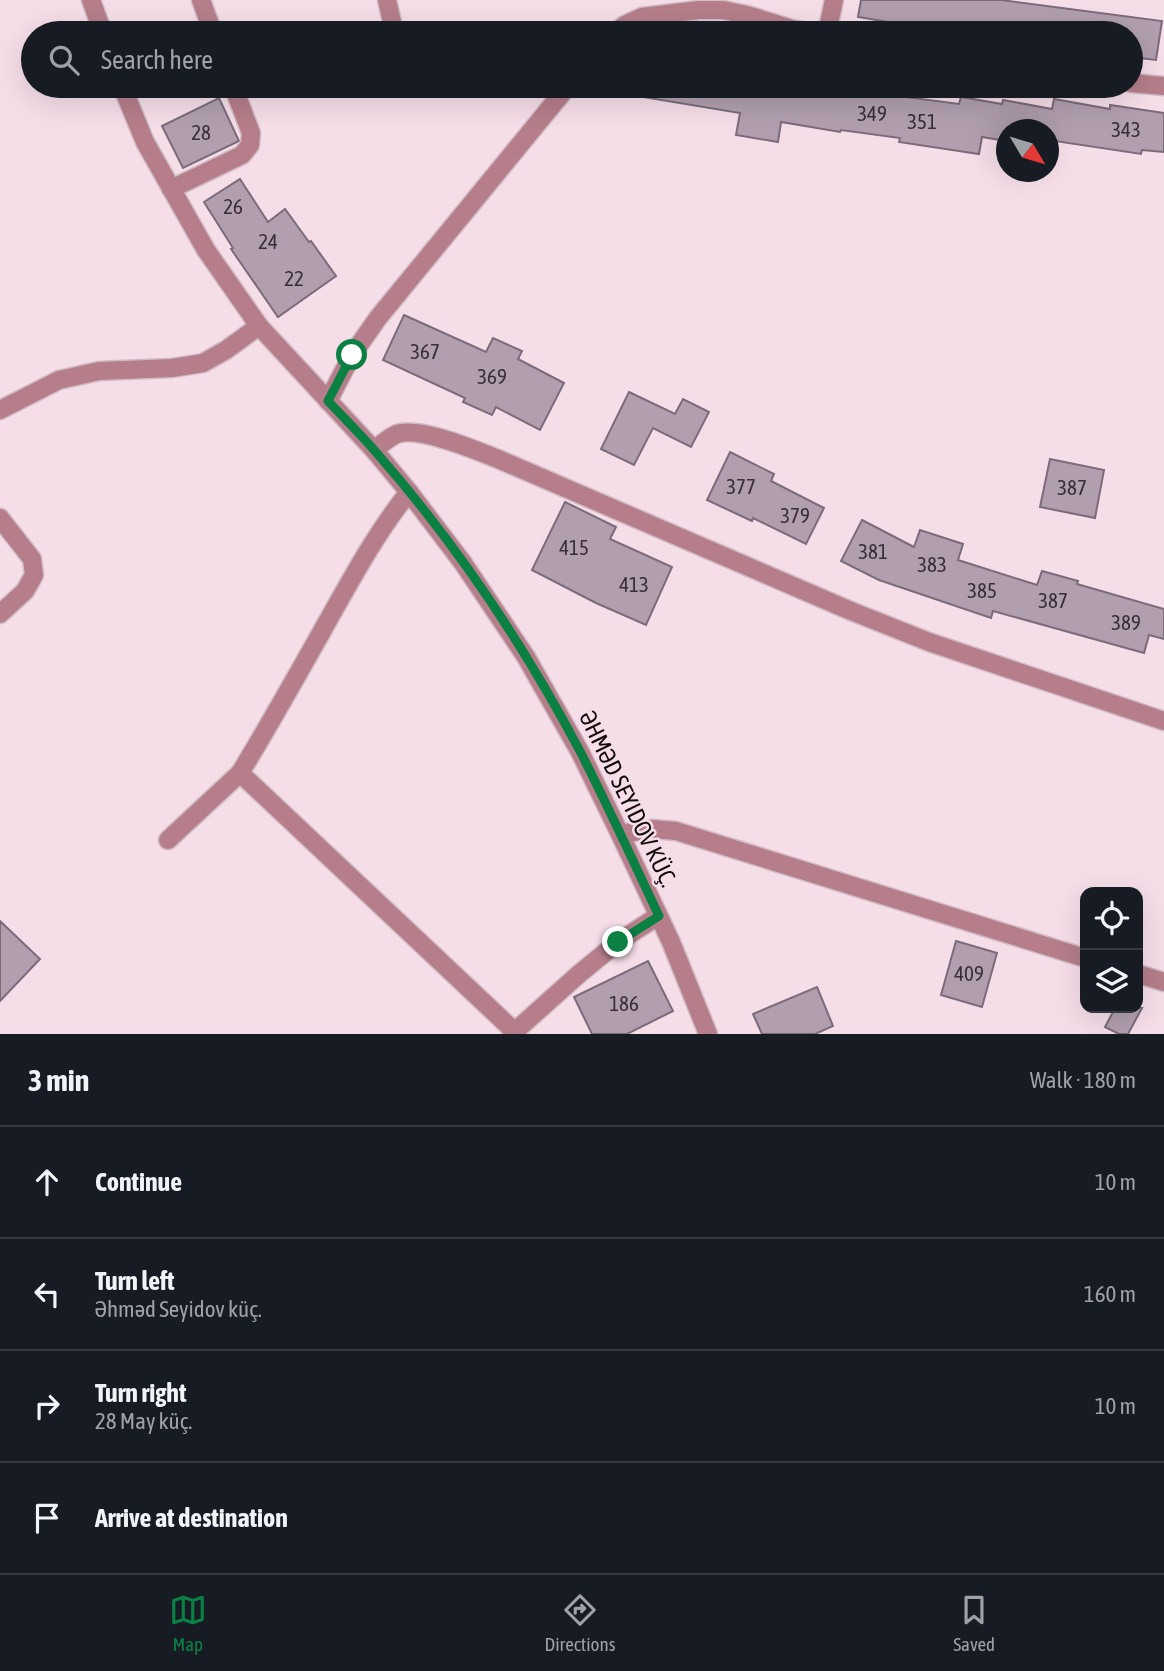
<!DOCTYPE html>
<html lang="en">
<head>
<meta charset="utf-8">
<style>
  :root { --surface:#171b24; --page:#242831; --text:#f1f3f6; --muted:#9ea1a6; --line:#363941; --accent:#0b8043 }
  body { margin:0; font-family:"Asap Condensed",sans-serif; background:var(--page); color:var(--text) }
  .controls { position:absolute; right:21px; bottom:21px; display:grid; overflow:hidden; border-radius:14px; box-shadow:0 7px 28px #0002 }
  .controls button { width:63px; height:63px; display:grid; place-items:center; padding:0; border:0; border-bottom:2px solid var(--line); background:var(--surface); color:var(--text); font:35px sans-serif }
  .compass { position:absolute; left:996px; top:119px; width:63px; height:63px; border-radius:50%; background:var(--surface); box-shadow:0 7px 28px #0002; rotate:128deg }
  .stop { position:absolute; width:21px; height:21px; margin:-16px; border:5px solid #0b8043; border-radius:50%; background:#fff }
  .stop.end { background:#0b8043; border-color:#fff; box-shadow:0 2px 7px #0008 }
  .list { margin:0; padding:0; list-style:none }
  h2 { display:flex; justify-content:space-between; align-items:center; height:91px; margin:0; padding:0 28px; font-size:30px }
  h2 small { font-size:23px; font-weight:400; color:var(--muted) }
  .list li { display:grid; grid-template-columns:46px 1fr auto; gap:21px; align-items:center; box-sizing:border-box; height:112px; padding:0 28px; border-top:2px solid var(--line) }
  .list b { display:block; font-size:26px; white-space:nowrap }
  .list p { margin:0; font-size:23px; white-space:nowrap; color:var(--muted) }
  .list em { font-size:23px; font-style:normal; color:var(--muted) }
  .icon { flex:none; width:38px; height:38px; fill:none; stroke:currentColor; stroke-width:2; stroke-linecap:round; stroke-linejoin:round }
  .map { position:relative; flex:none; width:1164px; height:1034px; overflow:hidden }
  .search { position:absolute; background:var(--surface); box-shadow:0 7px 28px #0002; left:21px; right:21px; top:21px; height:77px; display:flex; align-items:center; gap:18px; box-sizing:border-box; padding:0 24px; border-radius:38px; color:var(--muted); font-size:26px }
  .sheet { height:539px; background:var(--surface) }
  nav { display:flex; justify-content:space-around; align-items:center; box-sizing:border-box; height:98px; border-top:2px solid var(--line); background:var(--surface); font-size:19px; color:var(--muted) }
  nav a { display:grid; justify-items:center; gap:4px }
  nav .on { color:var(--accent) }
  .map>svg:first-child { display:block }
</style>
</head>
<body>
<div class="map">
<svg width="1164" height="1034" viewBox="0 0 1164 1034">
  <rect width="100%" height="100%" fill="#f6dee9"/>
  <g fill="#b19faf" stroke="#7c6c7b" stroke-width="2">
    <path d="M861,0h140l161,21 -6,39 -25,-3v-24h-177l-96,-16z"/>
    <path d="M644,86h177l138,18 2,-7 41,7 1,-4 49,9 2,-10 56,10v-4l54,8v39l-22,-2 -1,4 -93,-14v-10h-42v11l-24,-4 -3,17 -80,-12 1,-4 -59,-8 -1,2 -59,-10 -3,20 -42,-7 4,-22 -97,-16z"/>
    <path d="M219,98l20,43 -56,27 -21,-42z"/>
    <path d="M240,179l28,43 17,-13 24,33 2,-1 25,35 -58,41 -47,-68 2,-1 -29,-46z"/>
    <path d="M404,315l82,37 7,-14 29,13 -4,8 46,24 -24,47 -44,-23 -4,8 -29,-13 2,-4 -82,-38z"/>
    <path d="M629,392l46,22 8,-15 26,13 -18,35 -38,-19 -19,37 -33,-16z"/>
    <path d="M730,452l44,22 -3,7 53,27 -18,36 -53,-26 -1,3 -45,-21z"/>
    <path d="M1050,459l54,11 -9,48 -55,-11z"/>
    <path d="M565,502l51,25 -6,12 62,28 -26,58 -50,-22 -64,-33z"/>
    <path d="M862,520l52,27 6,-17 43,14 -5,16 79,25 5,-14 36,10 -1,3 87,25v30l-15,-4 -5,18 -151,-42 -2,7 -112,-38 -38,-19z"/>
    <path d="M0,921l40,38 -40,42z"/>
    <path d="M956,941l41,12 -15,54 -41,-12z"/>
    <path d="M648,961l25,50 -46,23h-35l-18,-37z"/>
    <path d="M817,987l16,39 -18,8h-53l-9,-20z"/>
    <path d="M1115,1008h27l-14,26h-9l-14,-7z"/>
  </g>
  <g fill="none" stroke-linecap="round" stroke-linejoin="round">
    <g stroke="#d1bcc6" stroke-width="21">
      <g id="street">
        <path d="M91,0l12,33"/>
        <path d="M201,0l12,33"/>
        <path d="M387,0l5,22"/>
        <path d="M614,33l11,-8 17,-8 57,-7h24l24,5 45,14 22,4"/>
        <path d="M827,33l7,-33"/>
        <path d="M1131,83l33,3"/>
        <path d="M122,86l23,56 61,108 53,76 115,124 35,42 54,71 63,94 54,95 40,82 51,108 37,92"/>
        <path d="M171,189l71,-34 8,-10 1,-12 -18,-47"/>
        <path d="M328,401l24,-46 26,-37 190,-232"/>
        <path d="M0,410l59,-30 40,-9 73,-3 31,-5 23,-13 33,-24"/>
        <path d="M374,450c7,-5 15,-13 23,-16 22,-8 78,16 101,25l353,152 78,31 235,79"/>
        <path d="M409,492c-33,41 -57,86 -83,132 -28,50 -56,100 -86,149l274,258"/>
        <path d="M0,518l32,41 2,16 -9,16 -25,23"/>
        <path d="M620,834l33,-5 23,2 409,127"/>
        <path d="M168,840l72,-67"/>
        <path d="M1138,974l26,8"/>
        <path d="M512,1034l67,-60 39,-32 40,-26"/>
      </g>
    </g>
    <use href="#street" stroke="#b57e8a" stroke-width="18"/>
  </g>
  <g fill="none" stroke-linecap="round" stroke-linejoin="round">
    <path stroke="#0b8043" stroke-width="9" d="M352,355l-24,46c15,16 32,33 47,50 80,91 149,194 206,302 27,53 52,108 78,163l-41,26"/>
  </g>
  <g text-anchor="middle" stroke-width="5" stroke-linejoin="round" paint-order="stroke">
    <g font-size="21" fill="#392f36">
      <text x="872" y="121">349</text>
      <text x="922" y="129">351</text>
      <text x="1126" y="137">343</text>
      <text x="201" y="140">28</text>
      <text x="233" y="214">26</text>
      <text x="268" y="249">24</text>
      <text x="294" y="286">22</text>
      <text x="425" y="359">367</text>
      <text x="492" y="384">369</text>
      <text x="741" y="494">377</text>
      <text x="1072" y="495">387</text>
      <text x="795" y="523">379</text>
      <text x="574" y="555">415</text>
      <text x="873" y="559">381</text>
      <text x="932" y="572">383</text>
      <text x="634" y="592">413</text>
      <text x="982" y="598">385</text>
      <text x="1053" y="608">387</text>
      <text x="1126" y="630">389</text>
      <text x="969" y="981">409</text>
      <text x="624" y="1011">186</text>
    </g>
    <g font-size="24" fill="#110a0e" stroke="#f6dee9">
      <text transform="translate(628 799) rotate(64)" y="8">ƏHMƏD SEYIDOV KÜÇ.</text>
    </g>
  </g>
</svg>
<div class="controls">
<button><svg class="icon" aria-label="locate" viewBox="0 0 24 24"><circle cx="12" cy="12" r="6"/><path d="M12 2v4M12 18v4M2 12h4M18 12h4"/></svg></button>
<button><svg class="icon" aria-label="layers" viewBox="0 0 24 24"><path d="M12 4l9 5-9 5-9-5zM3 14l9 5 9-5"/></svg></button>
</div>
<svg class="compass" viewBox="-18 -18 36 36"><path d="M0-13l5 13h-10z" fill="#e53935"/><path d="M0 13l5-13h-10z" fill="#9ea1a6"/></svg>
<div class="stop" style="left:352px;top:355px"></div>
<div class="stop end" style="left:618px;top:942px"></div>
<div class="search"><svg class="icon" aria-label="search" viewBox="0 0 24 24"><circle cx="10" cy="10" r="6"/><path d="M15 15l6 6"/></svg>Search here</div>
</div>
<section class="sheet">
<h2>3 min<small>Walk · 180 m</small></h2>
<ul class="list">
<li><svg class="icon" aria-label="ahead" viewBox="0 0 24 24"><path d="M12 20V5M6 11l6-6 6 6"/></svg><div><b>Continue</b></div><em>10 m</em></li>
<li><svg class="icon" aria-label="left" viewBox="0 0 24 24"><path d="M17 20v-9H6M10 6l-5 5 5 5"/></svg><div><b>Turn left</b><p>Əhməd Seyidov küç.</p></div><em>160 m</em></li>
<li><svg class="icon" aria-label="right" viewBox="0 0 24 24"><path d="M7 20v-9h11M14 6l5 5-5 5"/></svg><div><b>Turn right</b><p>28 May küç.</p></div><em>10 m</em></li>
<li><svg class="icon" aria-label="arrive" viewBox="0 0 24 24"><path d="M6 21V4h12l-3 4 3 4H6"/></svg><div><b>Arrive at destination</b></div></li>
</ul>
</section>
<nav>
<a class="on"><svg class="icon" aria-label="map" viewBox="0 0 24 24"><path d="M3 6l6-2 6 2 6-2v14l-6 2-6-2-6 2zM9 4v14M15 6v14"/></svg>Map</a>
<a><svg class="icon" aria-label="directions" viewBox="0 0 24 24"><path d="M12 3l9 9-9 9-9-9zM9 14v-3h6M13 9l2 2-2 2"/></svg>Directions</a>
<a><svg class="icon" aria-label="saved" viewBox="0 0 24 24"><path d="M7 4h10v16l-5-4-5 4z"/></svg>Saved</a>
</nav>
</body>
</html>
